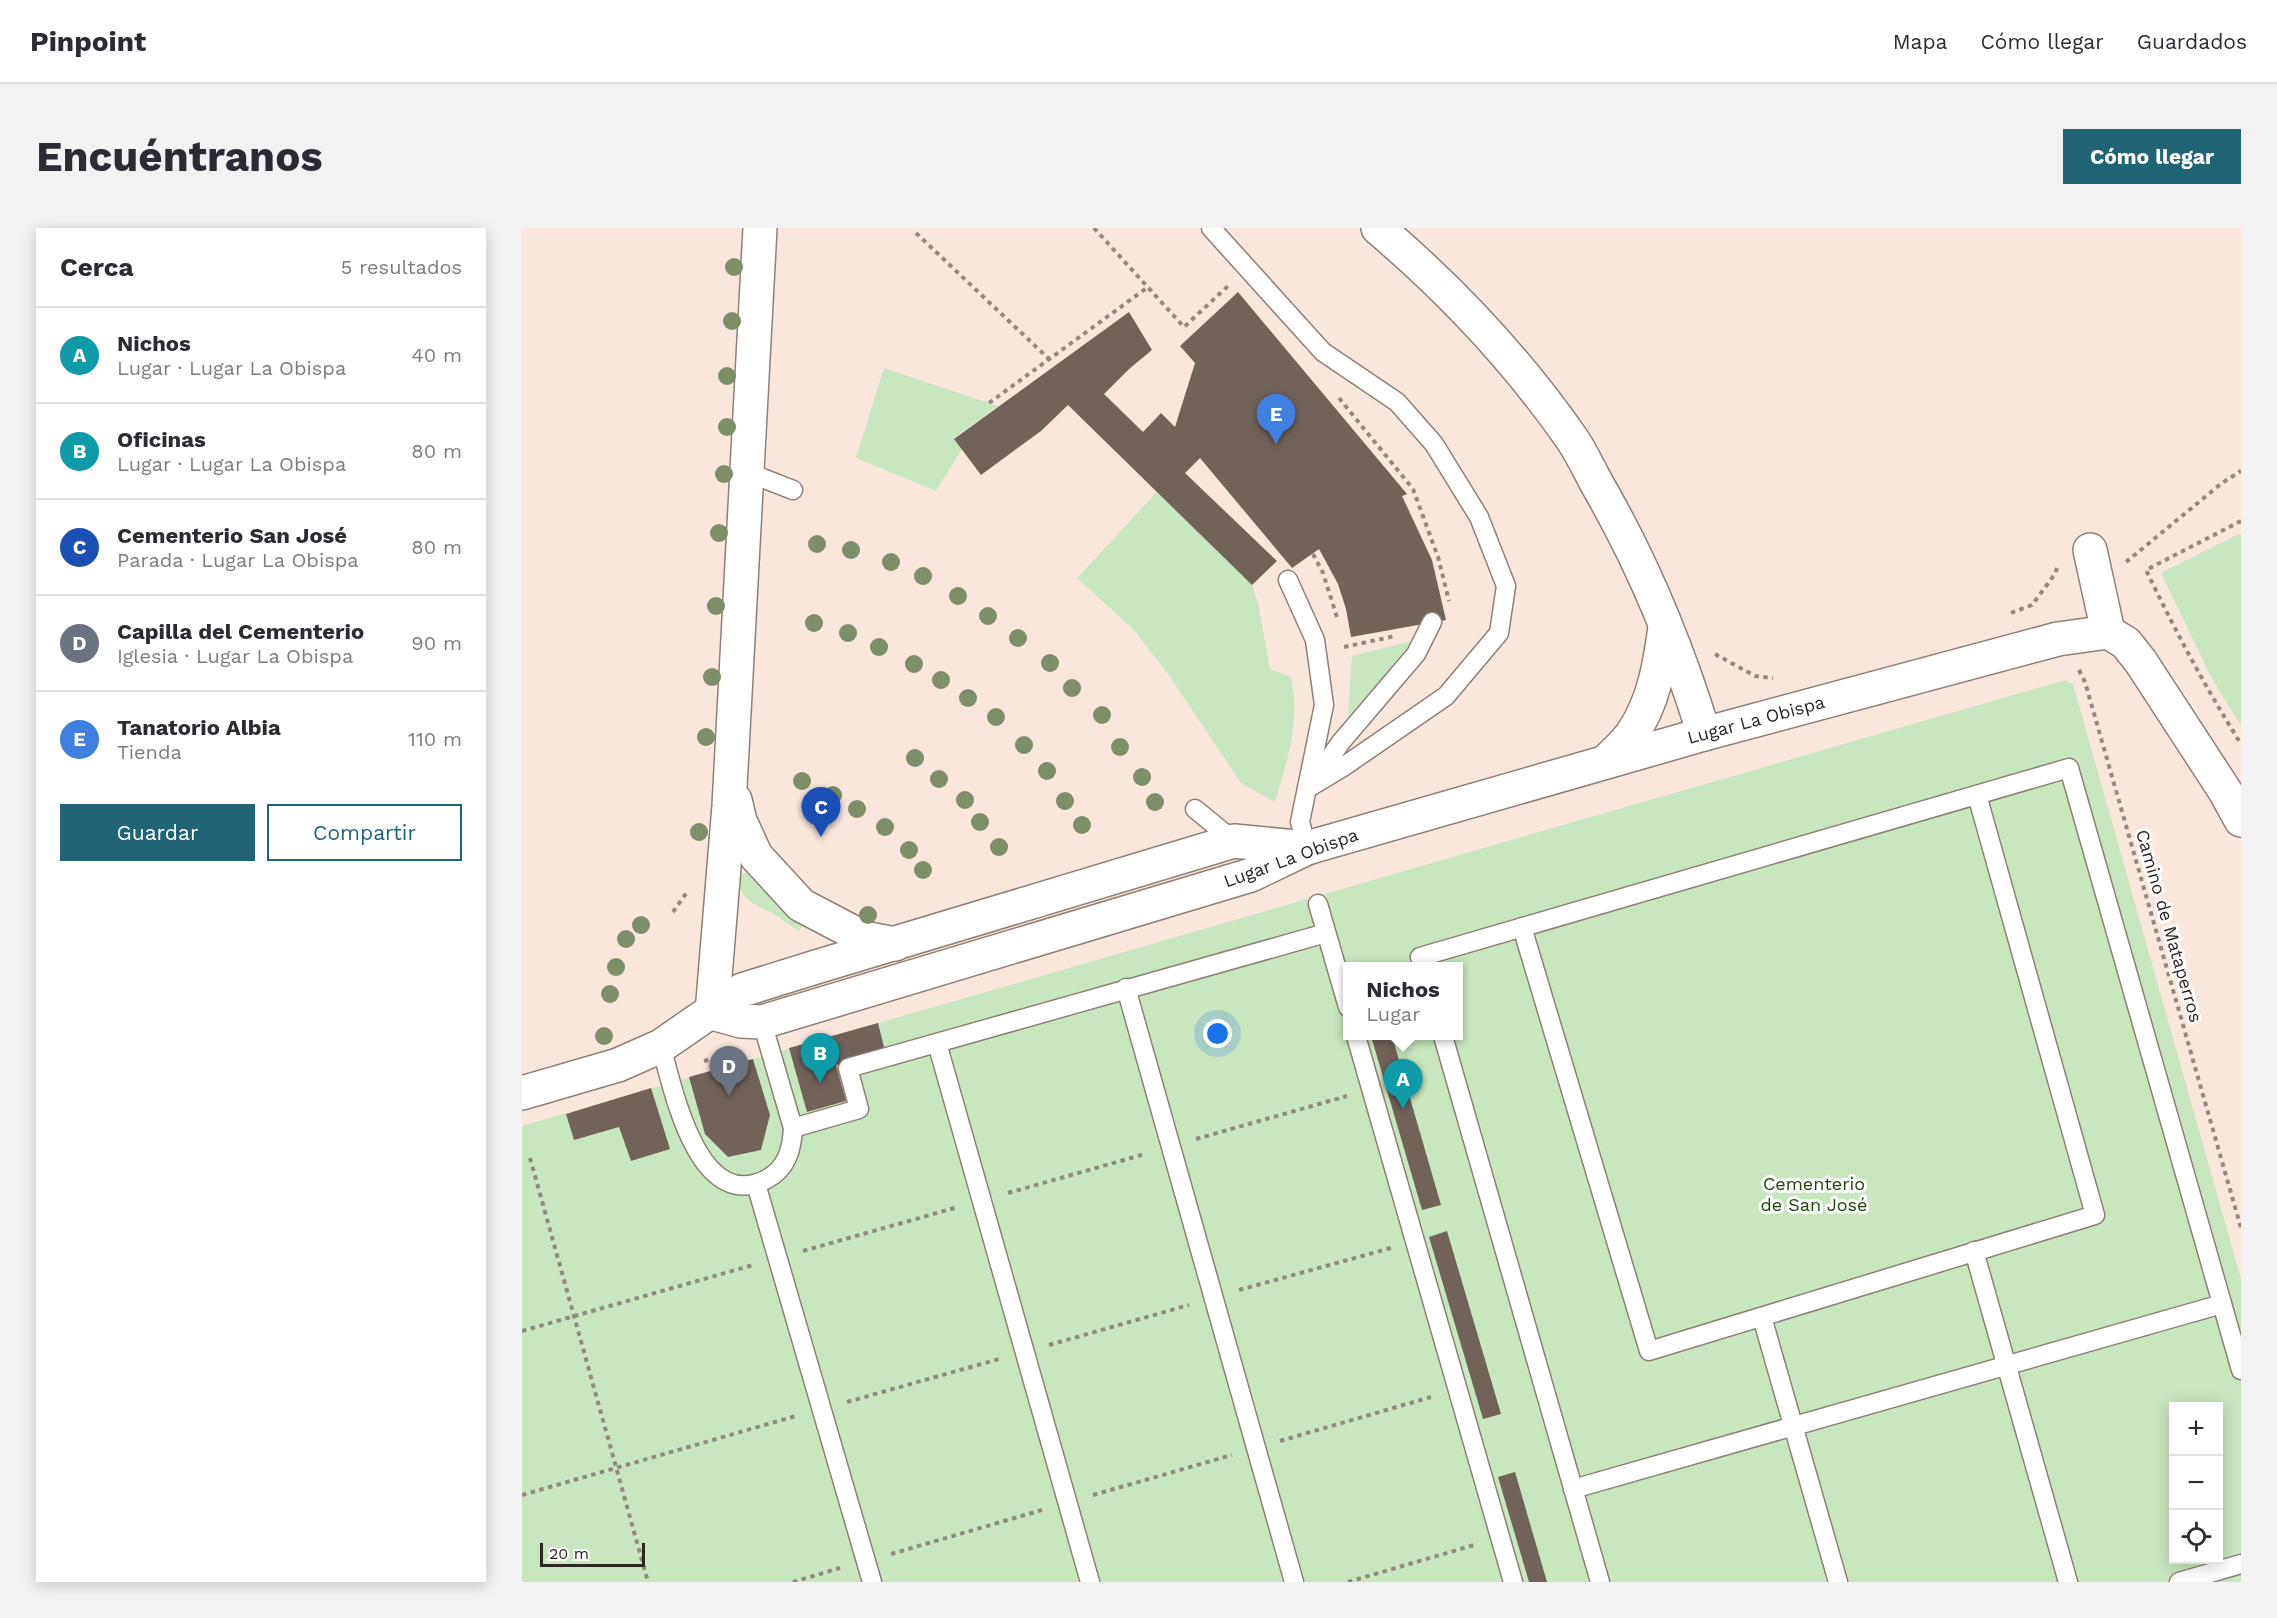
<!DOCTYPE html>
<html lang="es">
<head>
<meta charset="utf-8">
<style>
  :root { --surface:#fff; --page:#f2f2f3; --text:#2b2b33; --muted:#7c7c81; --line:#e1e1e2; --accent:#206476 }
  body { margin:0; font-family:"Work Sans",sans-serif; background:var(--page); color:var(--text) }
  .controls { position:absolute; right:18px; bottom:18px; display:grid; overflow:hidden; border-radius:0px; box-shadow:0 3px 15px #0003 }
  .controls button { width:54px; height:54px; display:grid; place-items:center; padding:0; border:0; border-bottom:2px solid var(--line); background:var(--surface); color:var(--text); font:30px sans-serif }
  .scale { position:absolute; left:18px; bottom:15px; width:105px; box-sizing:border-box; padding-left:6px; border:3px solid #2c2622; border-top:0; font-size:16px; line-height:21px; white-space:nowrap; color:#2c2622; -webkit-text-stroke:4px #fff; paint-order:stroke }
  .you { position:absolute; left:696px; top:806px; width:21px; height:21px; margin:-15px; border:4px solid #fff; border-radius:50%; background:#1a73e8; box-shadow:0 0 0 9px #1a73e833 }
  .badge { display:grid; place-items:center; width:39px; height:39px; border-radius:50%; background:var(--accent); color:#fff; font-size:20px; font-weight:700 }
  .pin { position:absolute; translate:-50% -50px; filter:drop-shadow(0 2px 3px #0008) }
  .pin::after { content:''; position:absolute; top:32px; width:21px; height:18px; background:inherit; clip-path:polygon(0 0,100% 0,50% 100%) }
  .popup { position:absolute; left:821px; top:734px; width:120px; height:78px; box-sizing:border-box; display:grid; place-content:center; border-radius:0px; background:var(--surface); filter:drop-shadow(0 2px 4px #0005); font-size:20px; white-space:nowrap; color:var(--muted) }
  .popup b { font-size:22px; color:var(--text) }
  .popup::after { content:''; position:absolute; left:50%; top:100%; margin-left:-12px; border:12px solid transparent; border-top-color:var(--surface) }
  .list { margin:0; padding:0; list-style:none }
  h2 { display:flex; justify-content:space-between; align-items:center; height:78px; margin:0; padding:0 24px; font-size:26px }
  h2 small { font-size:20px; font-weight:400; color:var(--muted) }
  .list li { display:grid; grid-template-columns:39px 1fr auto; gap:18px; align-items:center; box-sizing:border-box; height:96px; padding:0 24px; border-top:2px solid var(--line) }
  .list b { display:block; font-size:22px; white-space:nowrap }
  .list p { margin:0; font-size:20px; white-space:nowrap; color:var(--muted) }
  .list em { font-size:20px; font-style:normal; color:var(--muted) }
  .actions { display:flex; gap:12px; padding:18px 24px }
  .actions a { flex:1; padding:14px 0; border:2px solid var(--accent); border-radius:0px; text-align:center; font-size:21px; color:var(--accent) }
  .actions .main { background:var(--accent); color:#fff }
  .icon { flex:none; width:33px; height:33px; fill:none; stroke:currentColor; stroke-width:2; stroke-linecap:round; stroke-linejoin:round }
  .map { position:relative; flex:none; width:1719px; height:1354px; overflow:hidden; border-radius:0px }
  header { display:flex; align-items:center; gap:36px; box-sizing:border-box; height:84px; padding:0 30px; background:var(--surface); border-bottom:2px solid var(--line) }
  header strong { font-size:28px }
  nav { display:flex; gap:33px; margin-inline-start:auto; font-size:21px }
  .intro { display:flex; align-items:center; justify-content:space-between; box-sizing:border-box; height:144px; padding:0 36px }
  h1 { margin:0; font-size:42px }
  .button { padding:15px 27px; border-radius:0px; background:var(--accent); color:#fff; font-size:21px; font-weight:700 }
  main { display:flex; gap:36px; padding:0 36px }
  aside { flex:1; background:var(--surface); border-radius:0px; box-shadow:0 3px 15px #0003 }
  .map>svg:first-child { display:block }
</style>
</head>
<body>
<header>
<strong>Pinpoint</strong>
<nav><a>Mapa</a><a>Cómo llegar</a><a>Guardados</a></nav>
</header>
<div class="intro"><h1>Encuéntranos</h1><a class="button">Cómo llegar</a></div>
<main>
<aside>
<h2>Cerca<small>5 resultados</small></h2>
<ul class="list">
<li><span class="badge" style="background:#0f9aa8">A</span><div><b>Nichos</b><p>Lugar · Lugar La Obispa</p></div><em>40 m</em></li>
<li><span class="badge" style="background:#0f9aa8">B</span><div><b>Oficinas</b><p>Lugar · Lugar La Obispa</p></div><em>80 m</em></li>
<li><span class="badge" style="background:#1a4fb4">C</span><div><b>Cementerio San José</b><p>Parada · Lugar La Obispa</p></div><em>80 m</em></li>
<li><span class="badge" style="background:#6b7280">D</span><div><b>Capilla del Cementerio</b><p>Iglesia · Lugar La Obispa</p></div><em>90 m</em></li>
<li><span class="badge" style="background:#3f7fe0">E</span><div><b>Tanatorio Albia</b><p>Tienda</p></div><em>110 m</em></li>
</ul>
<div class="actions"><a class="main">Guardar</a><a>Compartir</a></div>
</aside>
<div class="map">
<svg width="1719" height="1354" viewBox="0 0 1719 1354">
  <rect width="100%" height="100%" fill="#f9e7dd"/>
  <g fill="#c8e7be" fill-rule="evenodd">
    <path d="M362,140l114,38 -44,32 8,11 -26,42 -80,-33z"/>
    <path d="M635,264l95,93 6,18 12,66 21,8c9,47 -3,81 -16,125l-34,-19 -73,-109 -34,-44 -57,-52z"/>
    <path d="M1719,305v193l-30,-49 -50,-104z"/>
    <path d="M890,413l-30,39 -34,36 4,-60z"/>
    <path d="M1543,452l8,4 168,595v303h-1719v-456zM826,738h110v70h-110zM1652,1178h44v154h-44z"/>
    <path d="M224,644h5l56,49 -9,10c-8,-6 -16,-12 -24,-17 -17,-9 -37,-14 -35,-37z"/>
  </g>
  <g fill="#72635a">
    <path d="M716,64l169,202 -5,2 30,64 14,60 -95,17 -5,-28 -8,-25 -19,-35 -27,19 -92,-110 -15,15 92,88 -25,24 -184,-180 -27,26 -60,44 -27,-36 175,-127 23,38 -23,19 -25,25 39,38 18,-19 14,14 20,-64 -15,-17z"/>
    <path d="M356,795l7,28 -49,14 10,36 -39,11 -18,-64z"/>
    <path d="M849,808h21l49,169 -19,5z"/>
    <path d="M231,831l17,56 -9,35 -33,7 -23,-23 -16,-57z"/>
    <path d="M129,860l19,61 -39,12 -12,-34 -45,13 -8,-26z"/>
    <path d="M925,1003l54,183 -18,5 -54,-182z"/>
    <path d="M993,1244l32,110h-18l-31,-105z"/>
  </g>
  <g fill="none" stroke-linecap="round" stroke-linejoin="round">
    <g stroke="#8f8077" stroke-width="21">
      <g id="lane">
        <path d="M689,0l112,124 74,50 37,42 45,73 27,69 -7,47 -53,63 -103,71 -35,21"/>
        <path d="M225,244l46,18"/>
        <path d="M766,352l27,60 9,65 -24,117 7,26"/>
        <path d="M791,554l28,-40 75,-88 16,-32"/>
        <path d="M673,581l39,32"/>
        <path d="M796,676l30,103"/>
        <path d="M1000,699l127,424 446,-136 -118,-420"/>
        <path d="M901,738l-3,-9 649,-189 172,602"/>
        <path d="M604,760l168,594"/>
        <path d="M834,808l157,546"/>
        <path d="M921,808l157,546"/>
        <path d="M415,815l153,539"/>
        <path d="M139,818c12,43 37,169 106,133 20,-11 25,-30 26,-51l-31,-106"/>
        <path d="M271,900l66,-19 -11,-41 478,-135"/>
        <path d="M234,956l116,398"/>
        <path d="M1452,1023l94,331"/>
        <path d="M1240,1089l76,265"/>
        <path d="M1051,1261l649,-185"/>
        <path d="M1657,1354l62,-18"/>
      </g>
    </g>
    <g stroke="#8f8077" stroke-width="36">
      <g id="street">
        <path d="M856,0c73,62 139,132 194,211 11,16 19,35 29,52 44,77 77,158 103,243"/>
        <path d="M1568,322l18,82"/>
        <path d="M1586,404l18,11 15,19 84,129 16,29"/>
        <path d="M1084,534c9,-10 19,-18 26,-28 22,-32 28,-70 33,-107"/>
        <path d="M213,572l5,21 16,35 45,49 63,33 31,6"/>
        <path d="M190,785l29,8 21,1 489,-147 56,-27 397,-114 354,-95 50,-7"/>
        <path d="M190,785l17,-207 31,-578"/>
        <path d="M0,865l96,-28 43,-19 81,-56 74,-23 418,-126 73,7"/>
      </g>
    </g>
    <g stroke="#948881" stroke-width="4" stroke-dasharray="4.5 4.5" stroke-linecap="butt">
      <path d="M572,0l90,99 44,-41"/>
      <path d="M394,5l133,126"/>
      <path d="M817,170l74,91 25,68 11,44"/>
      <path d="M467,175l159,-116"/>
      <path d="M1719,293l-95,49c29,60 59,117 95,174"/>
      <path d="M791,326l10,19 14,44"/>
      <path d="M1604,334l96,-79 19,-12"/>
      <path d="M1489,385l21,-8 23,-31 2,-6"/>
      <path d="M822,419l51,-11"/>
      <path d="M1193,426l40,22 18,2"/>
      <path d="M1557,442l6,12 156,546"/>
      <path d="M151,684l14,-20"/>
      <path d="M182,833l24,-7"/>
      <path d="M674,911l151,-43"/>
      <path d="M8,930l118,424"/>
      <path d="M486,965l137,-39"/>
      <path d="M281,1023l155,-44"/>
      <path d="M717,1062l152,-42"/>
      <path d="M0,1103l231,-66"/>
      <path d="M527,1117l140,-40"/>
      <path d="M325,1174l152,-43"/>
      <path d="M758,1213l151,-44"/>
      <path d="M0,1267l274,-79"/>
      <path d="M571,1267l139,-40"/>
      <path d="M369,1326l151,-44"/>
      <path d="M271,1354l47,-14"/>
      <path d="M826,1354l126,-37"/>
    </g>
    <use href="#lane" stroke="#fff" stroke-width="18"/>
    <use href="#street" stroke="#fff" stroke-width="33"/>
  </g>
  <g fill="#7e8e67">
    <circle cx="212" cy="39" r="9"/>
    <circle cx="210" cy="93" r="9"/>
    <circle cx="205" cy="148" r="9"/>
    <circle cx="205" cy="199" r="9"/>
    <circle cx="202" cy="246" r="9"/>
    <circle cx="197" cy="305" r="9"/>
    <circle cx="295" cy="316" r="9"/>
    <circle cx="329" cy="322" r="9"/>
    <circle cx="369" cy="334" r="9"/>
    <circle cx="401" cy="348" r="9"/>
    <circle cx="436" cy="368" r="9"/>
    <circle cx="194" cy="378" r="9"/>
    <circle cx="466" cy="388" r="9"/>
    <circle cx="292" cy="395" r="9"/>
    <circle cx="326" cy="405" r="9"/>
    <circle cx="496" cy="410" r="9"/>
    <circle cx="357" cy="419" r="9"/>
    <circle cx="528" cy="435" r="9"/>
    <circle cx="392" cy="436" r="9"/>
    <circle cx="190" cy="449" r="9"/>
    <circle cx="419" cy="452" r="9"/>
    <circle cx="550" cy="460" r="9"/>
    <circle cx="446" cy="470" r="9"/>
    <circle cx="580" cy="487" r="9"/>
    <circle cx="474" cy="489" r="9"/>
    <circle cx="184" cy="509" r="9"/>
    <circle cx="502" cy="517" r="9"/>
    <circle cx="598" cy="519" r="9"/>
    <circle cx="393" cy="530" r="9"/>
    <circle cx="525" cy="543" r="9"/>
    <circle cx="620" cy="549" r="9"/>
    <circle cx="417" cy="551" r="9"/>
    <circle cx="280" cy="553" r="9"/>
    <circle cx="311" cy="567" r="9"/>
    <circle cx="443" cy="572" r="9"/>
    <circle cx="543" cy="573" r="9"/>
    <circle cx="633" cy="574" r="9"/>
    <circle cx="335" cy="581" r="9"/>
    <circle cx="458" cy="594" r="9"/>
    <circle cx="560" cy="597" r="9"/>
    <circle cx="363" cy="599" r="9"/>
    <circle cx="177" cy="604" r="9"/>
    <circle cx="477" cy="619" r="9"/>
    <circle cx="387" cy="622" r="9"/>
    <circle cx="401" cy="642" r="9"/>
    <circle cx="346" cy="687" r="9"/>
    <circle cx="119" cy="697" r="9"/>
    <circle cx="104" cy="711" r="9"/>
    <circle cx="94" cy="739" r="9"/>
    <circle cx="88" cy="766" r="9"/>
    <circle cx="82" cy="808" r="9"/>
  </g>
  <g text-anchor="middle" stroke-width="6" stroke-linejoin="round" paint-order="stroke">
    <g font-size="18" fill="#2c2622" stroke="#fff">
      <text transform="translate(1234 492) rotate(-15)" y="6">Lugar La Obispa</text>
      <text transform="translate(769 630) rotate(-20)" y="6">Lugar La Obispa</text>
      <text transform="translate(1647 698) rotate(74)" y="6">Camino de Mataperros</text>
    </g>
    <g font-size="18" fill="#1a4606" stroke="#fff">
      <text x="1292" y="962">Cementerio<tspan x="1292" dy="21">de San José</tspan></text>
    </g>
  </g>
</svg>
<div class="controls">
<button>+</button>
<button>−</button>
<button><svg class="icon" aria-label="locate" viewBox="0 0 24 24"><circle cx="12" cy="12" r="6"/><path d="M12 2v4M12 18v4M2 12h4M18 12h4"/></svg></button>
</div>
<div class="scale">20 m</div>
<div class="you"></div>
<div class="pin badge" style="left:881px;top:881px;background:#0f9aa8">A</div>
<div class="popup"><b>Nichos</b>Lugar</div>
<div class="pin badge" style="left:298px;top:855px;background:#0f9aa8">B</div>
<div class="pin badge" style="left:299px;top:609px;background:#1a4fb4">C</div>
<div class="pin badge" style="left:207px;top:868px;background:#6b7280">D</div>
<div class="pin badge" style="left:754px;top:216px;background:#3f7fe0">E</div>
</div>
</main>
</body>
</html>
